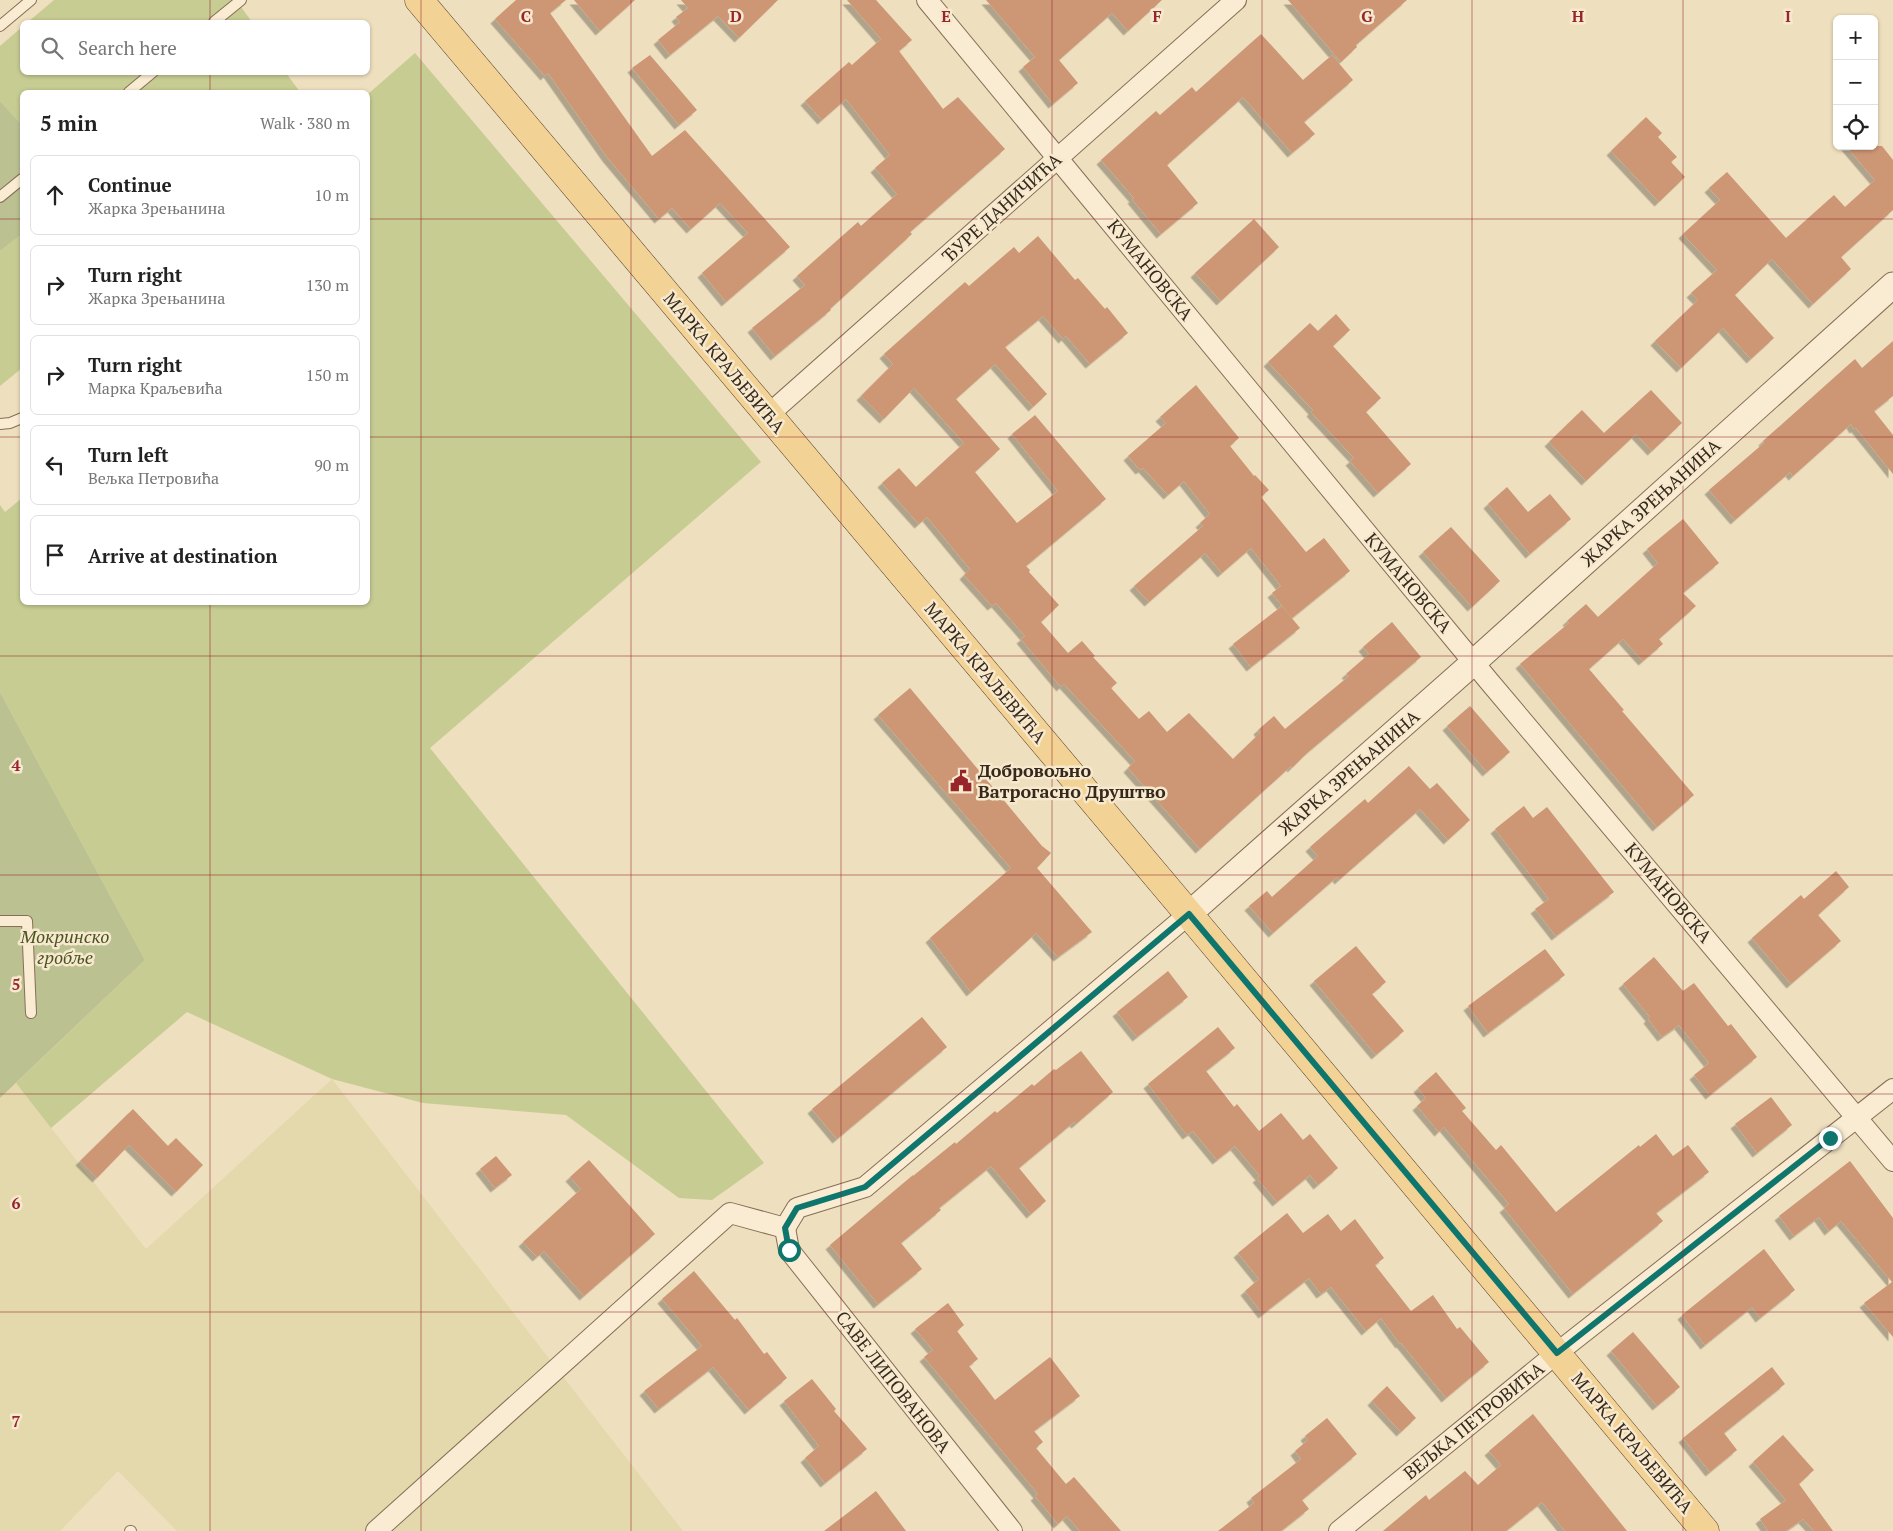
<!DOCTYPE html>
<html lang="en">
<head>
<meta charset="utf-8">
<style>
  :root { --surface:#fff; --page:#f6f6f6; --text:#222; --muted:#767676; --line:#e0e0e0 }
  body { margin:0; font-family:"PT Serif",serif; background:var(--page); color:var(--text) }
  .controls { position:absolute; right:15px; top:15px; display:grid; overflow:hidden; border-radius:8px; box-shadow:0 1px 4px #0004 }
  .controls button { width:45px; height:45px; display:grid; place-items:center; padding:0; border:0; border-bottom:1px solid var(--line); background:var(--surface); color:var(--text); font:25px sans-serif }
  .stop { position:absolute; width:15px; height:15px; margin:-11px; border:4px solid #0f766e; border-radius:50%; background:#fff }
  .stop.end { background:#0f766e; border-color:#fff; box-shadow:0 1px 5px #0008 }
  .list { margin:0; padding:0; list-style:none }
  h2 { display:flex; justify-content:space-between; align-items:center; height:65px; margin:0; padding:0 20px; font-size:21px }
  h2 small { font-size:16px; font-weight:400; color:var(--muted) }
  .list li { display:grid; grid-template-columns:32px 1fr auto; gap:15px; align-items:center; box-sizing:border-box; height:80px; margin:0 10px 10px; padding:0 10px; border:1px solid var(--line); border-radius:8px }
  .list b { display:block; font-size:19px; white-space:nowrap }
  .list p { margin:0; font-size:16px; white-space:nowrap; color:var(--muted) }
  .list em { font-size:16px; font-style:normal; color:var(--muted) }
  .icon { flex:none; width:28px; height:28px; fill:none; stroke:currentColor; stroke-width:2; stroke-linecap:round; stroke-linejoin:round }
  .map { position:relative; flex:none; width:1893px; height:1531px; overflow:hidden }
  .search { position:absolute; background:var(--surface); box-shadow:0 1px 4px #0004; left:20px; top:20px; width:350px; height:55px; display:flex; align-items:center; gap:12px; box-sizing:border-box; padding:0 18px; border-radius:8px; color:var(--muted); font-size:19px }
  .panel { position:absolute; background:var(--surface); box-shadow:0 1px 4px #0004; left:20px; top:90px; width:350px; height:515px; border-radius:8px }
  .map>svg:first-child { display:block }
</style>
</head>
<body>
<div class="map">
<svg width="1893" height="1531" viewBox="0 0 1893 1531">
  <defs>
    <filter id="shadow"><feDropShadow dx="-4.5" dy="4.5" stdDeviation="0" flood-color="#0004"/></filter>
  </defs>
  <rect width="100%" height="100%" fill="#eedfbe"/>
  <path fill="#e4d9ac" d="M332,1079l351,452h-506l-59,-60 -58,60h-60v-433l16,-15 130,166z"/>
  <g fill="#c7cc93">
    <path d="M54,0h182l16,22h-224z"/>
    <path d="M22,27v45l264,1 14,19h-278v33l-22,-24v-55z"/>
    <path d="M415,53l346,409 -331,286 334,415 -52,37 -33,-2 -113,-83 -143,-12 -91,-24 -145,-67 -136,116 -35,-45 129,-123 -145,-268v-187l5,7 17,-14v104h346v-508z"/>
    <path d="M22,234v134l-22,18v-135z"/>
  </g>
  <g fill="#bcc192">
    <path d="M0,101l22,24v109l-22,17z"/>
    <path d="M0,692l145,268 -145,138z"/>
  </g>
  <g fill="#cd9674" filter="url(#shadow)">
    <path d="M516,0h50l-16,13 102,143 33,-26 105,117 -64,55 -24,-29 46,-40 -28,-30 -29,26 -19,-21 -13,11 -52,-62 -59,-84 -3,3 -50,-57z"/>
    <path d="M574,0h61l-35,31z"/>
    <path d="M681,0h97l-39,38 -21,-22 -48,39 -12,-15 22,-18 -4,-5 12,-9z"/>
    <path d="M847,0h29l36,40 -13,11 44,58 15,-12 47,52 -95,83 2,2 -82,75 1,1 -56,46 -23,-28 53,-43 -8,-9 61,-54 3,4 36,-32 -22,-26 15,-13 -44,-56 -24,21 -17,-19 44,-39 3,3 29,-26z"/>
    <path d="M986,0h176l-34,31 -16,-18 -53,47 19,23 -25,21 -30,-37 12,-10z"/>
    <path d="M1288,0h119l-51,45 1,2 -16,15z"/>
    <path d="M1261,34l42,46 29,-25 21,25 -49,42 11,12 -23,19 -49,-56 -76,68 31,38 -37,31 -29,-35 2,-1 -33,-38 55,-49 4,4 32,-28 4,5z"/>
    <path d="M650,55l47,55 -18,15 -47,-57z"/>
    <path d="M1646,117l16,16 -4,4 19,20 -6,5 14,15 -26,25 -48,-51z"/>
    <path d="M1846,146h36l11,14v50l-52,47 10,12 -38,35 -41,-45 -37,36 39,43 -23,21 -28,-31 -42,40 -26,-27 43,-41 -7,-7 26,-23 -34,-36 37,-34 -11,-12 18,-16 59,66 48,-43 11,12 30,-27z"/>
    <path d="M1254,219l25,28 -58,54 -26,-28z"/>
    <path d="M1038,236l37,44 3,-2 27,31 2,-2 21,26 -38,31 -24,-28 -3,3 -20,-23 -38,31 42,47 -14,13 -38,-43 -39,35 44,50 -25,23 42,51 41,-32 -46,-57 23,-19 71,84 -80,67 4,4 -1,2 30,33 -18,17 27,31 14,-12 13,15 -2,1 24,26 -6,5 28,31 10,-8 18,21 22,-19 44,46 27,-26 -2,-3 16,-14 11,13 64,-53 -3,-2 23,-20 -6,-7 29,-25 29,35 -114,96 -15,15 -1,-2 -91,83 -72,-81 7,-7 -71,-77 -3,3 -40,-48 4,-3 -29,-33 -4,3 -28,-31 6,-6 -43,-52 -8,7 -37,-41 17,-15 17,19 48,-44 -50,-55 -30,31 -23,-23 32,-32 -9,-10 81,-72 4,4 45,-39 5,6z"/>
    <path d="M1336,314l14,16 -17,16 48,52 -15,14 45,52 -33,29 -28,-32 4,-3 -43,-46 2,-2 -45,-48 42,-39 8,8z"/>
    <path d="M1893,341v55l-19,15 19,24v39l-37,-46 -2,1 -3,-5 -58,52 -3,-4 -55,48 -26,-30 55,-47 -1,-2 92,-82 7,9z"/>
    <path d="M1196,385l43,53 -9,8 24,30 1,-1 14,15 -8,7 45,55 18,-14 26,33 -58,47 -20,-25 9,-7 -30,-38 -29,25 -17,-20 -56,49 -15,-16 69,-60 -3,-3 10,-9 -26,-33 -16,14 -25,-27 -3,2 -12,-14 38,-33 -6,-6z"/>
    <path d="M1651,390l31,33 -30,28 -16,-17 -50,47 -37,-39 33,-32 22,23z"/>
    <path d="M1507,487l21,25 22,-18 21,25 -41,35 -42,-50z"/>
    <path d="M1683,519l36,44 -36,30 13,13 -37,33 4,5 -20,17 -20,-22 -34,30 35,41 -2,1 72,84 -37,32 -137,-163 49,-41 -2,-2 19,-17 12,13 60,-54 -11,-14z"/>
    <path d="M1451,527l49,54 -28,26 -49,-55z"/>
    <path d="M1282,606l18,22 -49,39 -18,-23z"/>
    <path d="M910,688l132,158 9,7 -14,15 55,64 -34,25 -22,-24 -65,59 -41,-54 81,-70 -133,-153z"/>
    <path d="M1470,706l40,46 -23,20 -40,-46z"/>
    <path d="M1409,766l21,23 7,-6 33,37 -22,20 -28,-31 -81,71 -2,-3 -64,56 -24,-27 18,-15 5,6 46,-41 -8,-9 55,-48 3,4z"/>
    <path d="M1524,806l9,12 14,-11 67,85 -58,44 -21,-27 14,-10 -54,-70z"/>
    <path d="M1836,871l13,16 -31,28 23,26 -50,43 -39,-46 49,-43 3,4z"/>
    <path d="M1356,946l30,36 -14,12 32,37 -28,24 -62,-74z"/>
    <path d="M1545,949l20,26 -77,58 -20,-27z"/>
    <path d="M1654,957l29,34 11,-8 34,43 3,-2 26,33 -47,38 -16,-20 15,-12 -30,-38 -17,12 -14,-18 2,-2 -27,-33z"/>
    <path d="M1168,971l20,26 -51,40 -20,-25z"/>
    <path d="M922,1017l25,30 -110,92 -25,-30z"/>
    <path d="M1218,1027l17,21 -29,23 28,36 3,-3 22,27 22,-18 22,27 7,-6 28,34 -20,17 -8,-10 -33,27 -20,-24 3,-2 -25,-30 -18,14 -24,-29 -6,4 -39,-51z"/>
    <path d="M1081,1051l32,41 -37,32 -2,-2 -55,46 27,33 -15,13 -40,-48 -52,42 2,2 -40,33 21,26 -44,35 -48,-59 83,-70v1l42,-34 1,2 39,-33 2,2 35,-29 2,2 20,-17 2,1z"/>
    <path d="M1436,1072l30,36 -4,3 34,39 5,-5 55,67 83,-67 1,2 16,-13 17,22 15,-11 21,27 -53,41 7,8 -90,73 -69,-86 5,-4 -65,-77 -5,5 -22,-26 9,-8 -8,-10z"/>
    <path d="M1771,1097l21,28 -35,28 -22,-29z"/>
    <path d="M133,1109l35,37 8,-8 27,27 -27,27 -47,-47 -32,33 -17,-17z"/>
    <path d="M496,1156l16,19 -17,13 -15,-19z"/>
    <path d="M589,1160l66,74 -71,62 -40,-45 -7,6 -14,-15 58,-53 -11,-12z"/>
    <path d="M1850,1161l43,57v119l-29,-34 28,-21 -51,-61 -12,10 -10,-14 -25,19 -15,-20z"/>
    <path d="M1287,1213l16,20 25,-19 13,17 14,-12 29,39 -9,7 36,46 22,-16 24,34 3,-2 29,35 -43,36 -45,-55 -1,1 -19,-26 -15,13 -35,-44 -10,7 -12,-16 -46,36 -18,-23 14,-12 -21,-26z"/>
    <path d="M1764,1249l31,41 -35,28 -8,-11 -47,38 -23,-30z"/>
    <path d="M694,1271l41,49 2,-2 27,36 3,-2 20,26 -38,32 -36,-43 -54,42 -15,-18 58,-45 -40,-47z"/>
    <path d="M948,1303l16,22 -7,6 21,28 -9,7 26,34 55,-43 30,39 -46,35 9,11 -7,6 30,36 8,-7 47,54h-41l-13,-15 -9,8 -23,-28 3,-2 -114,-137 9,-7 -18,-21z"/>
    <path d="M1633,1332l47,55 -23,19 -46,-55z"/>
    <path d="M1772,1367l13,17 -61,49 13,17 -27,22 -27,-34z"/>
    <path d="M812,1379l24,30 -2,2 33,38 -42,34 -20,-25 14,-12 -35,-45z"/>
    <path d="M1387,1386l29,32 -15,14 -29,-31z"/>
    <path d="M1533,1414l94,117h-62l-23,-29 -36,29h-123l43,-36 3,5 36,-29 13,14 23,-20 -12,-14z"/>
    <path d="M1327,1418l30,36 -55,46 7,9 -28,22h-63l36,-28 -3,-5 50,-39 -6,-8 13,-11 -3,-4z"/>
    <path d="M1783,1435l31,35 -15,14 34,47h-19l-11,-12 -17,12h-18l-8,-12 26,-19 -33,-38z"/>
    <path d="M876,1491l30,40h-82l25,-19z"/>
  </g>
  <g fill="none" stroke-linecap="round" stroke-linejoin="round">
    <g stroke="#876f57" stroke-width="12">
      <g id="service">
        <path d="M214,22l27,-22"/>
        <path d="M0,26l31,-26"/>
        <path d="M129,92l24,-20"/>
        <path d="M0,197l22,-18"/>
        <path d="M0,424l10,-1 12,-5"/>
        <path d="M0,921h27l4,92"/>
        <path d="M130,1531h1"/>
      </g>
    </g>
    <g stroke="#876f57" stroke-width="22">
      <g id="minor">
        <path d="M927,0l561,680 405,481"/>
        <path d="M768,415l468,-415"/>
        <path d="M785,1228l12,-20 68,-21 324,-273"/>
        <path d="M785,1228l4,22 223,281"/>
        <path d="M376,1531l354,-318 55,15"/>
        <path d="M1339,1531l218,-178 336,-264"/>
      </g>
    </g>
    <g stroke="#876f57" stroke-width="27">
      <path id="tertiary" d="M1189,914l285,-252 419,-377"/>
    </g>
    <g stroke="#543d2c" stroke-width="29">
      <path id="primary" d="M419,0l789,937 497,594"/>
    </g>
    <use href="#service" stroke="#f9ecd2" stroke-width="10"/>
    <use href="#minor" stroke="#f9ecd2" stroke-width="20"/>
    <use href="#tertiary" stroke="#f9ecd2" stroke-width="25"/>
    <use href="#primary" stroke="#f3d395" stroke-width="28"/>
  </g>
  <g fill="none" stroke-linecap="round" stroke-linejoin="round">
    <path stroke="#0f766e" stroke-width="6" d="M789,1250l-4,-22 12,-20 68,-21 324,-273 368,439 273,-215"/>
  </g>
  <path fill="none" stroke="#97262a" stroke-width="1" stroke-opacity="0.55" d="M210,0v22M421,0v1531M631,0v1531M841,0v1531M1052,0v1531M1262,0v1531M1472,0v1531M1683,0v1531M210,72v20M0,219h22M368,219h1525M0,437h22M368,437h1525M210,602v929M0,656h1893M0,875h1893M0,1094h1893M0,1312h1893"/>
  <defs>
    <g id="civic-bare" transform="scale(1.725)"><path d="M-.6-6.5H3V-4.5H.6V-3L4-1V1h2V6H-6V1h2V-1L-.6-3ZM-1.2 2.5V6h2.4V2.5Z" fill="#97262a" stroke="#f6e9ce" stroke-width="2.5" paint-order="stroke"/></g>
  </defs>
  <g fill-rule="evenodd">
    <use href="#civic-bare" x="961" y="781"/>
  </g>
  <g text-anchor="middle" stroke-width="5" stroke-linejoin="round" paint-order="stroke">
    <g font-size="18" fill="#36281c" stroke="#f6e9ce">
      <text transform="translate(1002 208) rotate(-42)" y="6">ЂУРЕ ДАНИЧИЋА</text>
      <text transform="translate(1150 270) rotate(51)" y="6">КУМАНОВСКА</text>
      <text transform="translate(724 363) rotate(50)" y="6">МАРКА КРАЉЕВИЋА</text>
      <text transform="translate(1651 503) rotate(-42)" y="6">ЖАРКА ЗРЕЊАНИНА</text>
      <text transform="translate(1408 583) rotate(50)" y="6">КУМАНОВСКА</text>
      <text transform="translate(985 673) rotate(50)" y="6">МАРКА КРАЉЕВИЋА</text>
      <text transform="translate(1349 773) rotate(-41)" y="6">ЖАРКА ЗРЕЊАНИНА</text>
      <text transform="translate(1668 893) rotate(50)" y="6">КУМАНОВСКА</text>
      <text transform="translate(893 1382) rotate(52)" y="6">САВЕ ЛИПОВАНОВА</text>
      <text transform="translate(1474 1421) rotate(-39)" y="6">ВЕЉКА ПЕТРОВИЋА</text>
      <text transform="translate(1632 1443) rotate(50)" y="6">МАРКА КРАЉЕВИЋА</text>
    </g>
    <g font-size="18" font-weight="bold" fill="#36281c" stroke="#f6e9ce" text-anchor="start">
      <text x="978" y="777">Добровољно<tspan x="978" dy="21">Ватрогасно Друштво</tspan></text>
    </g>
    <g font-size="18" font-style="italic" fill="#485322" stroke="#f6e9ce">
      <text x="65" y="943">Мокринско<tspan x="65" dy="21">гробље</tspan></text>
    </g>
  </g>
  <g font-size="16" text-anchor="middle" font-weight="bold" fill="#97262a" stroke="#f6e9ce" stroke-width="5" stroke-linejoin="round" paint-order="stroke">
    <text x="526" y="22">C</text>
    <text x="736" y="22">D</text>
    <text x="946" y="22">E</text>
    <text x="1157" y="22">F</text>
    <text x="1367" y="22">G</text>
    <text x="1578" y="22">H</text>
    <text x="1788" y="22">I</text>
    <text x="16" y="771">4</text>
    <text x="16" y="990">5</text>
    <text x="16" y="1209">6</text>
    <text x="16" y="1427">7</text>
  </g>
</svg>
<div class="controls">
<button>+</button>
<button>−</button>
<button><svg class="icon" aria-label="locate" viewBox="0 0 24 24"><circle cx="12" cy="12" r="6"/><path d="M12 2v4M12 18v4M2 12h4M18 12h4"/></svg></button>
</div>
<div class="stop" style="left:789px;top:1250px"></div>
<div class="stop end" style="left:1830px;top:1138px"></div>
<div class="search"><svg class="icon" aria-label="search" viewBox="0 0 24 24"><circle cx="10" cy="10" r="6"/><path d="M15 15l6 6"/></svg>Search here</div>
<section class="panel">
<h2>5 min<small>Walk · 380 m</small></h2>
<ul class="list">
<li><svg class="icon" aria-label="ahead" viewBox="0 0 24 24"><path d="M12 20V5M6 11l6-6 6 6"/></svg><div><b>Continue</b><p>Жарка Зрењанина</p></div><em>10 m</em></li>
<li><svg class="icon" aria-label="right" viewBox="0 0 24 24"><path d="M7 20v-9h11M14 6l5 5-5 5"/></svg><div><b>Turn right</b><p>Жарка Зрењанина</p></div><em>130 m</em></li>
<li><svg class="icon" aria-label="right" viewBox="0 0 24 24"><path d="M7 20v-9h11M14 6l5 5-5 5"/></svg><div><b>Turn right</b><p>Марка Краљевића</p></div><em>150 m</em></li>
<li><svg class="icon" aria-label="left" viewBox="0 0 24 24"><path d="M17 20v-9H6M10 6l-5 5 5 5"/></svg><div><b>Turn left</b><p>Вељка Петровића</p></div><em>90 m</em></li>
<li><svg class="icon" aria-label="arrive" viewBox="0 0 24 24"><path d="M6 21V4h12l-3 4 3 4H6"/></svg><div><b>Arrive at destination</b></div></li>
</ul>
</section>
</div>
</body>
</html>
